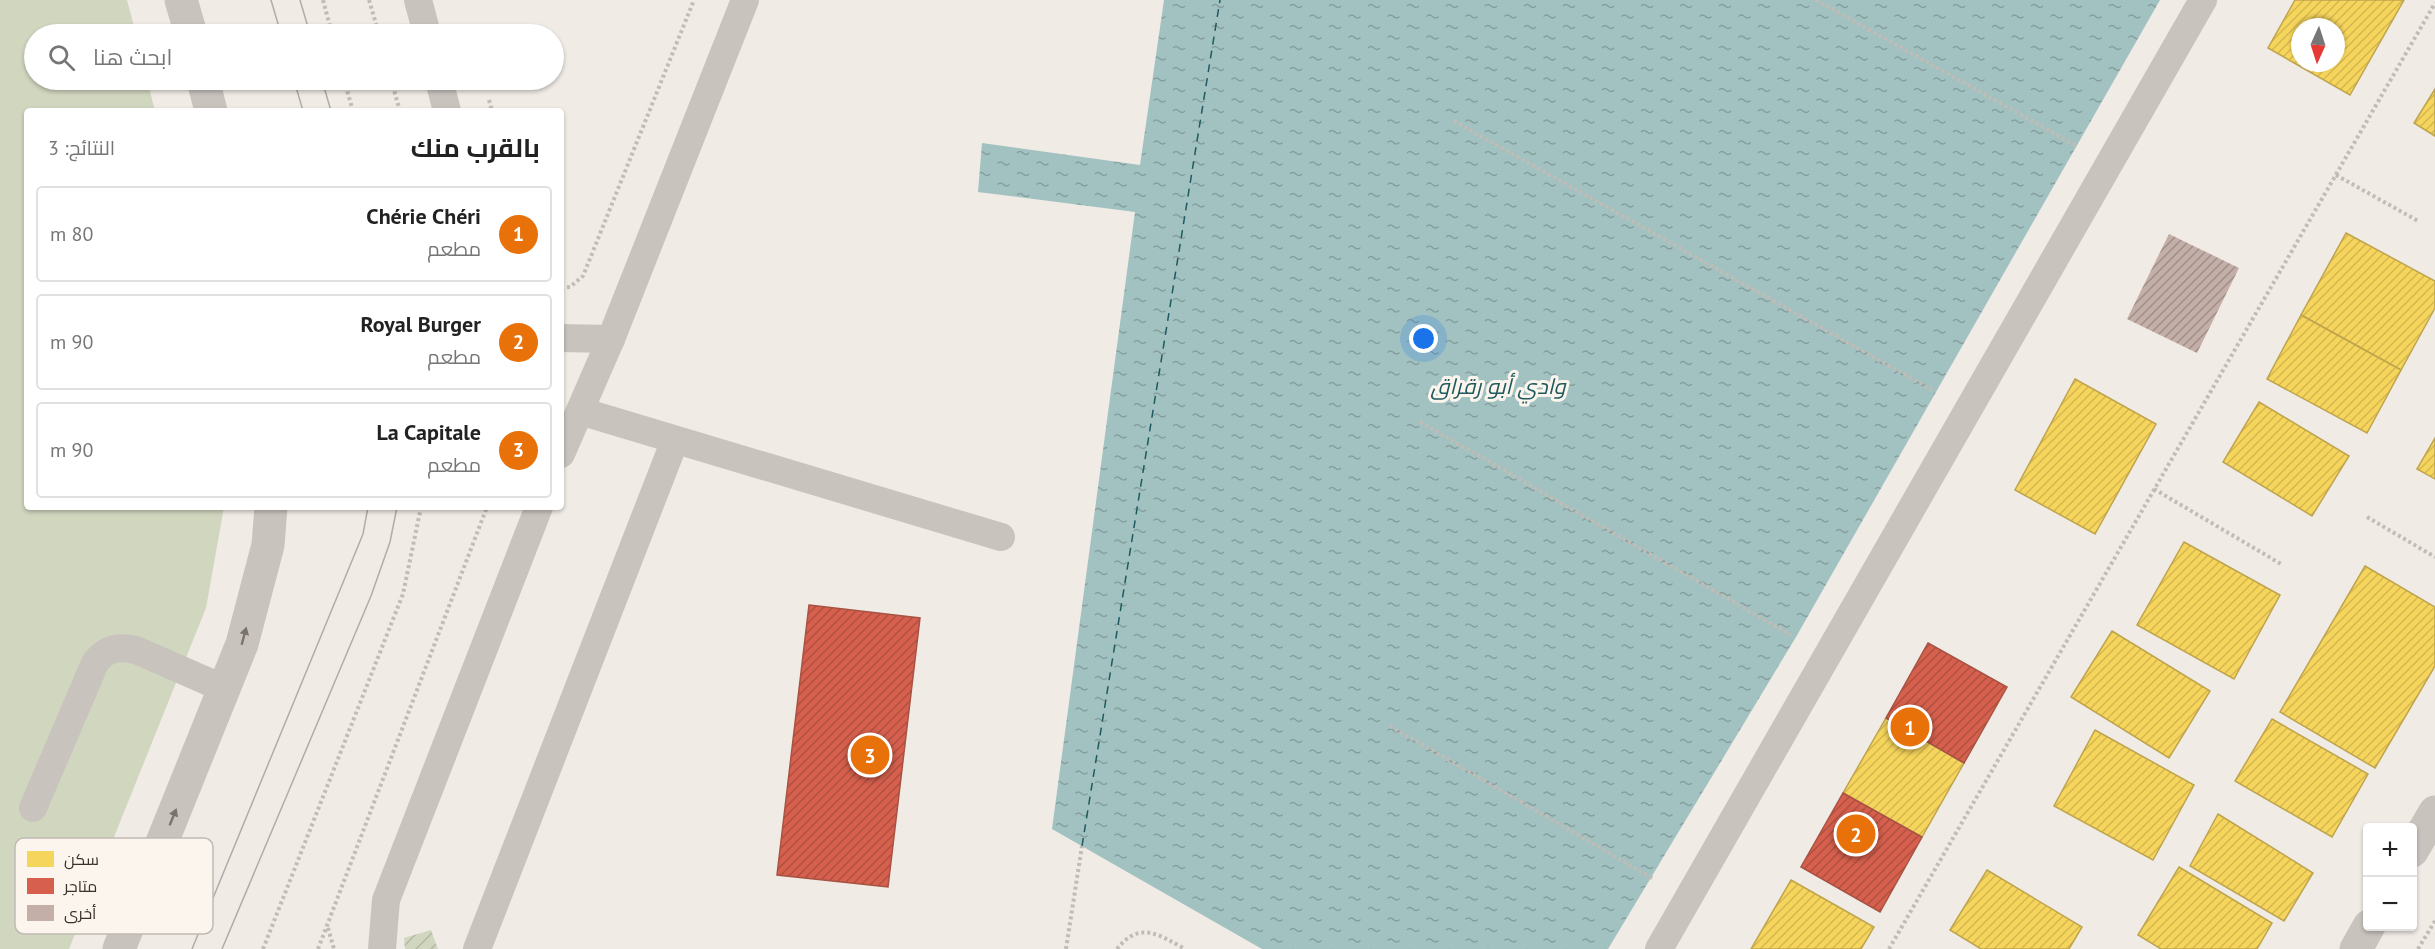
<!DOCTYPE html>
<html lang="ar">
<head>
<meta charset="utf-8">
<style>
  :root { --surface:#fff; --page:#f6f6f6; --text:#222; --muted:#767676; --line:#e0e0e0; --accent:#7a716c }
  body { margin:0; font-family:"PT Sans",Cairo,sans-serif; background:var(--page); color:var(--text); direction:rtl }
  .controls { position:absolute; right:18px; bottom:18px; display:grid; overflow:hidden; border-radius:6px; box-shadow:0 2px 4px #0004 }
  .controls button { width:54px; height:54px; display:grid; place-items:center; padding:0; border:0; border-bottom:2px solid var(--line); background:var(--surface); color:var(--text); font:30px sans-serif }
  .compass { position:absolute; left:2291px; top:18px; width:54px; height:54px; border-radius:50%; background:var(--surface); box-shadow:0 2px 4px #0004; rotate:183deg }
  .you { position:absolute; left:1424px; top:339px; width:21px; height:21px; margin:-15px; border:4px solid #fff; border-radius:50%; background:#1a73e8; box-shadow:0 0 0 9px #1a73e833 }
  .badge { display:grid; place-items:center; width:39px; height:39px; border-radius:50%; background:var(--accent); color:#fff; font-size:20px; font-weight:700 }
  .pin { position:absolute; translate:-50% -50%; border:3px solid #fff; box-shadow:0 2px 6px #0006 }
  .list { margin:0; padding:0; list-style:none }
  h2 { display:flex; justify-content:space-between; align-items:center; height:78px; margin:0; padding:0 24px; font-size:26px }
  h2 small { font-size:20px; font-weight:400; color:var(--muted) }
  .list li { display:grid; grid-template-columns:39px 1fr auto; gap:18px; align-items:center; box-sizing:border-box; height:96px; margin:0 12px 12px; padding:0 12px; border:2px solid var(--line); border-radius:6px }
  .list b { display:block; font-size:22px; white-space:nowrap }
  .list p { margin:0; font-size:20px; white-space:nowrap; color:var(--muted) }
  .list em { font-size:20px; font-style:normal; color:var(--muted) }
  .icon { flex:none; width:33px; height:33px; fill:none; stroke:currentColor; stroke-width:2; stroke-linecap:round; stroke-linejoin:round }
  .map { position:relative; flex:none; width:2435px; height:949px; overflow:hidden; direction:ltr }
  .search { position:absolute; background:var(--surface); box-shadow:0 2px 4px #0004; left:24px; top:24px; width:540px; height:66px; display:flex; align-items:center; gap:15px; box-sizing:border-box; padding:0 21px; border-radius:33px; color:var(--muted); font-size:22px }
  .panel { position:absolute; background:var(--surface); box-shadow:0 2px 4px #0004; left:24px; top:108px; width:540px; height:402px; border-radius:6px; direction:rtl }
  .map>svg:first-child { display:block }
</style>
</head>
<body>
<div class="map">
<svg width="2435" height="949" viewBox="0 0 2435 949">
  <defs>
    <pattern id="garden-furrows" width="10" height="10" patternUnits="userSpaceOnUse" patternTransform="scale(1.5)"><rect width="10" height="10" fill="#d1d6bf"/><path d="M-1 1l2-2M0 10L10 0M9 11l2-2" fill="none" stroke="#b4b8a4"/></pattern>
    <pattern id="water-ripples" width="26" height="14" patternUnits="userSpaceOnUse" patternTransform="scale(1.5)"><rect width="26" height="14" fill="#a1c2c1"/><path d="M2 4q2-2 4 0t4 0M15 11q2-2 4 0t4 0" fill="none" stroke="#849e9d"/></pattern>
    <pattern id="homes-hatch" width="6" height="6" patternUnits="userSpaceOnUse" patternTransform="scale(1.5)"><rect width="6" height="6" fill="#f6d55c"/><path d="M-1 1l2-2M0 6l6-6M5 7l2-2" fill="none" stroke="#d4b750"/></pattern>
    <pattern id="shops-hatch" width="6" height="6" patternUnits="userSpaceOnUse" patternTransform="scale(1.5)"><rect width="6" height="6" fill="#d6604d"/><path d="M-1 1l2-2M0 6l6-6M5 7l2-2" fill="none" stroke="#af5040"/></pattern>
    <pattern id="building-hatch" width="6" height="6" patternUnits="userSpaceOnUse" patternTransform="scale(1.5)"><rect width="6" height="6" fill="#c3afa7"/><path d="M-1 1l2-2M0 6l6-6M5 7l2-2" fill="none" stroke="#a08f88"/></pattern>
  </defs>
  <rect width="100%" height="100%" fill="#f0ebe5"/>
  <path fill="url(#garden-furrows)" d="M431,930l7,19h-33l-1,-11z"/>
  <path fill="#d1d6bf" d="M0,0h127l9,34h-102v46h113l8,31h-128v396h197l-18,101 -137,341h-69z"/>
  <path fill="url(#water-ripples)" d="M1164,0h996l-364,637 -188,312h-346l-210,-120 83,-617 -157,-20 4,-49 158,22z"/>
  <g fill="url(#homes-hatch)" stroke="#bea44d" stroke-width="1.5" fill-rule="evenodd">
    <path d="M2295,0h109l-54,95 -82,-47zM2300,27h36v36h-36z"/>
    <path d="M2435,89v47l-21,-13z"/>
    <path d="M2346,233l89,48v27l-34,62 -100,-55z"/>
    <path d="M2301,315l100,55 -34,63 -100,-54z"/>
    <path d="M2075,379l81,45 -61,110 -80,-44z"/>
    <path d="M2259,402l90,54 -37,60 -89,-54z"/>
    <path d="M2435,438v41l-18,-10z"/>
    <path d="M2184,542l96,53 -46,84 -97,-54z"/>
    <path d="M2365,566l70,41v59l-60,102 -95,-56z"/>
    <path d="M2112,631l98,60 -41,67 -98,-61z"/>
    <path d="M1886,718l78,45 -42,74 -79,-44z"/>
    <path d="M2272,719l96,55 -36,63 -97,-56z"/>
    <path d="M2095,730l99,55 -41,75 -99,-54z"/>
    <path d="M2218,814l95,59 -29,48 -94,-55z"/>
    <path d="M2179,867l93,56 -15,26h-96l-23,-14z"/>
    <path d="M1987,870l95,57 -13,22h-88l-31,-19z"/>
    <path d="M1791,880l83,47 -13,22h-110z"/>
  </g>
  <g fill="url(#shops-hatch)" stroke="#a85243" stroke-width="1.5">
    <path d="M809,605l111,13 -32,269 -111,-12z"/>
    <path d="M1928,643l79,44 -43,76 -78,-45z"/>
    <path d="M1843,793l79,44 -42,75 -79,-45z"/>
  </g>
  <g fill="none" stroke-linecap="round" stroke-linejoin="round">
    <path stroke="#1f5a5e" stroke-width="1.5" stroke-dasharray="8 6" stroke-linecap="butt" d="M1082,846l138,-846"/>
  </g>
  <path fill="url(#building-hatch)" d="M2169,234l70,34 -42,85 -70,-34z"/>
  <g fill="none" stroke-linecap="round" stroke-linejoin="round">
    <g stroke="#c2bbb6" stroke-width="4" stroke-dasharray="3 3" stroke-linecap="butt">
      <path d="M323,0l9,34"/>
      <path d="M369,0l10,34"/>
      <path d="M1816,0l259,145"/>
      <path d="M344,80l9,31"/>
      <path d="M391,80l9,31"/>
      <path d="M489,100l3,11"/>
      <path d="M1454,121l478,269"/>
      <path d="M2336,175l82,46"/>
      <path d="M561,288l9,-1 13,-11 111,-276"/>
      <path d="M1420,422l371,213"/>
      <path d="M2154,489l127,75"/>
      <path d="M2367,517l68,40"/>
      <path d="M1390,726l264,153"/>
      <path d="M328,928l6,21"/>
      <path d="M263,949l140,-355 18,-87"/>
      <path d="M318,949l169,-442"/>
      <path d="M1066,949l16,-103"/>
      <path d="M1117,949c23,-29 42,-14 68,0"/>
      <path d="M1889,949l546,-946"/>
      <path d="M2418,949l17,-28"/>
    </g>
    <g stroke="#c9c3be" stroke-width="28">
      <path d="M418,0l9,34"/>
      <path d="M439,80l8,31"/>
      <path d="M561,338l50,1"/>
      <path d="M580,411l421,126"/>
      <path d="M561,454l50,-115 134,-339"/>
      <path d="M33,808l62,-145c11,-15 23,-17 41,-13l89,39"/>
      <path d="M382,949l4,-49 153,-393"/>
      <path d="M477,949l198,-509"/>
      <path d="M1659,949l544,-949"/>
    </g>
    <g stroke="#c9c3be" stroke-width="33">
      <path d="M181,0l10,34"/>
      <path d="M203,80l8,31"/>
      <path d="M2412,851l23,-39"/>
      <path d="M119,949l123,-305 26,-99 3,-38"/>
      <path d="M2356,949l13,-23"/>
    </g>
    <g stroke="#b1aca8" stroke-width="1.5">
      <path d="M271,0l10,34"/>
      <path d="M300,0l10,34"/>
      <path d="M294,80l9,31"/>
      <path d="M322,80l9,31"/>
      <path d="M192,949l171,-415 5,-27"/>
      <path d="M222,949l149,-353 19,-54 7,-35"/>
    </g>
  </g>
  <defs><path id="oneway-solid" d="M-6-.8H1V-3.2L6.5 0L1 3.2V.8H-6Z" transform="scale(1.5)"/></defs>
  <g fill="#7b726d">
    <use href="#oneway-solid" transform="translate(244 636) rotate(-75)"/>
    <use href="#oneway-solid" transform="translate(173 817) rotate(-68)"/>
  </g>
  <g text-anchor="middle" stroke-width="6" stroke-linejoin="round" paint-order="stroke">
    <g font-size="22" font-style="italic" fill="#1f5a5e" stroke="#fbf5ee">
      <text x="1498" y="394">وادي أبو رقراق</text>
    </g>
  </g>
  <rect x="15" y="838" width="198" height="96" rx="9" fill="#fbf5ee" stroke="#c1bab4" stroke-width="1.5"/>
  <rect x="27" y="851" width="27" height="16" fill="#f6d55c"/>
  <rect x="27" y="878" width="27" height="16" fill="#d6604d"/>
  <rect x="27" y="905" width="27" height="16" fill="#c3afa7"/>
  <g font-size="16" fill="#3b302b">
    <text x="64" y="865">سكن</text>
    <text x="64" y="892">متاجر</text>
    <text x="64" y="919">أخرى</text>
  </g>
</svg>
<div class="controls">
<button>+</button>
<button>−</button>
</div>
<svg class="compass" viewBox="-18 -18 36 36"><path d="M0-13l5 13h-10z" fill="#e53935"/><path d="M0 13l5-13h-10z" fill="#767676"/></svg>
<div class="you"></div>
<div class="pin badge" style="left:1910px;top:727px;background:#e8710a">1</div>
<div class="pin badge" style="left:1856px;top:834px;background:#e8710a">2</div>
<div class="pin badge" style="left:870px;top:755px;background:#e8710a">3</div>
<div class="search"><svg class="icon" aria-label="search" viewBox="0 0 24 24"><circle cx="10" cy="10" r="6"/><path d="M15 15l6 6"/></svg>ابحث هنا</div>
<section class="panel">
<h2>بالقرب منك<small>النتائج: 3</small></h2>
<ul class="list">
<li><span class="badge" style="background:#e8710a">1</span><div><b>Chérie Chéri</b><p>مطعم</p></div><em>80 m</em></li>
<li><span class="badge" style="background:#e8710a">2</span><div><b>Royal Burger</b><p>مطعم</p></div><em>90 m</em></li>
<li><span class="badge" style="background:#e8710a">3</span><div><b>La Capitale</b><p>مطعم</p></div><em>90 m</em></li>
</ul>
</section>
</div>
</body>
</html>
